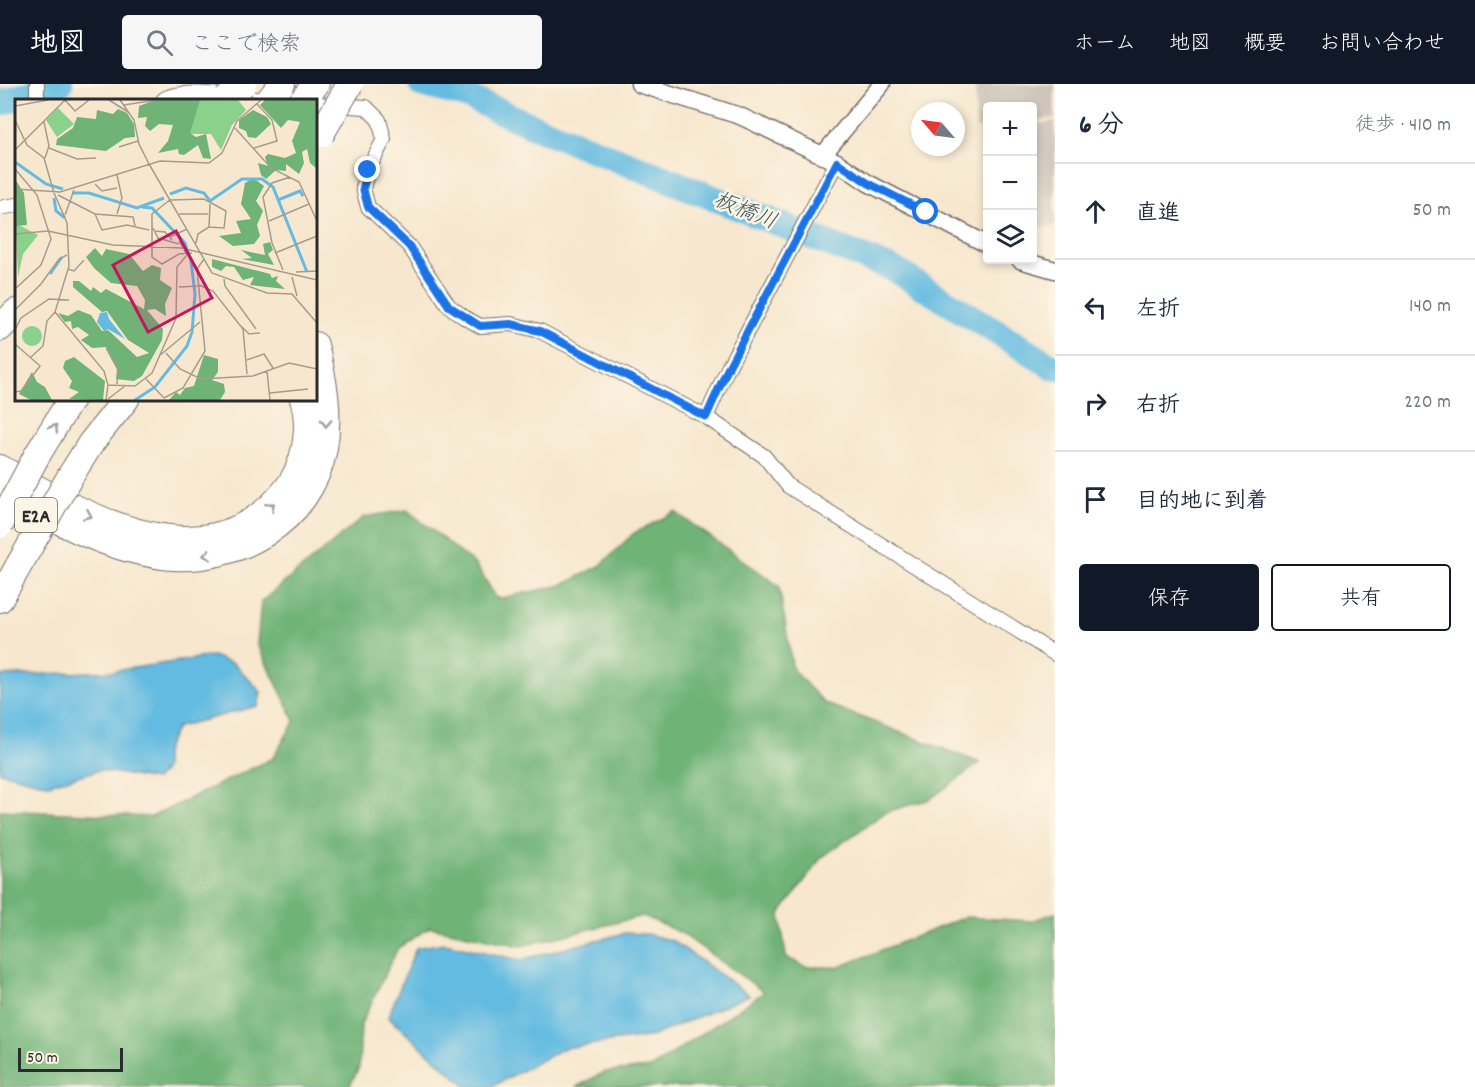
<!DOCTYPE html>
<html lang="ja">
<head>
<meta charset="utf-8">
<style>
  :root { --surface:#fff; --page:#f6f6f7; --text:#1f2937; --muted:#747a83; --line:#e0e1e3; --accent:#111827 }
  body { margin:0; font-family:Dekko,"Klee One",sans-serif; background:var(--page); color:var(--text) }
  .controls { position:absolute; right:18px; top:18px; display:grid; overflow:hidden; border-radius:6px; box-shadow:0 3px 9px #0003 }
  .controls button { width:54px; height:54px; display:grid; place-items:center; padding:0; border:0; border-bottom:2px solid var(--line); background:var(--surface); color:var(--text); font:30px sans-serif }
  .compass { position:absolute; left:911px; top:18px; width:54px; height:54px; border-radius:50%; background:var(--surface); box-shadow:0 3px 9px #0003; rotate:298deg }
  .scale { position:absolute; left:18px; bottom:15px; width:105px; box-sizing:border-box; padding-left:6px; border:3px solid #2b2b2b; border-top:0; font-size:16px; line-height:21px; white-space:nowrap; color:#2b2b2b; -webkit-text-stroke:4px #fcf5e5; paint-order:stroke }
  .stop { position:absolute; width:18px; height:18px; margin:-14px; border:4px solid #1a73e8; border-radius:50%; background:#fff }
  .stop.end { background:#1a73e8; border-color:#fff; box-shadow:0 2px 6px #0008 }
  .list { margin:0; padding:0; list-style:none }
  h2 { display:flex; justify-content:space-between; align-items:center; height:78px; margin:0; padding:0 24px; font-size:26px }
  h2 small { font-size:20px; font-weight:400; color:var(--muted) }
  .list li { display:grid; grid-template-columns:39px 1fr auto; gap:18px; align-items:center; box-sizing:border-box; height:96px; padding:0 24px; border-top:2px solid var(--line) }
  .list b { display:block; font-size:22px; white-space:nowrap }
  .list em { font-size:20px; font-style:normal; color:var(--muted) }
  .actions { display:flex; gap:12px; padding:18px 24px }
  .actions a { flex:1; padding:14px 0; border:2px solid var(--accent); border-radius:6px; text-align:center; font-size:21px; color:var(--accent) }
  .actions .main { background:var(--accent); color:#fff }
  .icon { flex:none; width:33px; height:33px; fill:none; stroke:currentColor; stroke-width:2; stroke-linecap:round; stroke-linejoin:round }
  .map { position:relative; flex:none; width:1055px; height:1003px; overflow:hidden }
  header { display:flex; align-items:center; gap:36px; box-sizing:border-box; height:84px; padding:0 30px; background:var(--accent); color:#fff }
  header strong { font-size:28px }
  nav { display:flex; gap:33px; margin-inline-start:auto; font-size:21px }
  .search { width:420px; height:54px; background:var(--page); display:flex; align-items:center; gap:15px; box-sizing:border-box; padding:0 21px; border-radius:6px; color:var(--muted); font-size:22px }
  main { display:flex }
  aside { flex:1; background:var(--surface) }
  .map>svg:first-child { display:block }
</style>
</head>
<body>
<header>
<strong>地図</strong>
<div class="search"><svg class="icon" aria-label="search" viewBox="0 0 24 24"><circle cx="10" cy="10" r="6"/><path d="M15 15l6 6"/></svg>ここで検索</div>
<nav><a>ホーム</a><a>地図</a><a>概要</a><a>お問い合わせ</a></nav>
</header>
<main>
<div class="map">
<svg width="1055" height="1003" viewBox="0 0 1055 1003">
  <rect width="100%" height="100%" fill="#fcf5e5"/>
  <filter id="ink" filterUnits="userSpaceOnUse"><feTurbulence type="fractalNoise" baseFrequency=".0167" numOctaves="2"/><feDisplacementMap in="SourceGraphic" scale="12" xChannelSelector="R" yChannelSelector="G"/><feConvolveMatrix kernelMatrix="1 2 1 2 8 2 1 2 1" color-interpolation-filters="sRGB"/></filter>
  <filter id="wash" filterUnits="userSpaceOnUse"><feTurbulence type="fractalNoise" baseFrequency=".008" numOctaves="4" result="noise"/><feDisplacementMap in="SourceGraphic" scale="24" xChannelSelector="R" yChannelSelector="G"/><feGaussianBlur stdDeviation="1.35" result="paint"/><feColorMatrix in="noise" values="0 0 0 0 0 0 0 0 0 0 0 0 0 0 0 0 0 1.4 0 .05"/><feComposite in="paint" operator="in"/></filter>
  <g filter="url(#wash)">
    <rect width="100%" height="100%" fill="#f7e7ce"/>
    <g fill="#ccc2b9">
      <path d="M975,0h80v34l-22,3 -1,-15h-44l-1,21 -11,1z"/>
      <path d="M1055,37v105l-18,1 -5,-2 1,-100z"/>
    </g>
    <path fill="#6fb377" stroke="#4d6f51" stroke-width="1.5" d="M407,426l69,55 21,34 65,-14 38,-19 34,-33 41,-21 104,74 14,84 31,33 156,60 -50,36 -44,13 -65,46 -41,56 6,43 19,10h34l126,-50 66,4 24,-8v174h-479l29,-15 46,-4 113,-76 -83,-59 -38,-17 -122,30 -91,-19 -32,21 -37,76 -2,43 -10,20h-349v-277l151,7 122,-59 22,-37 -38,-77 4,-42 103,-85z"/>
    <g fill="#64bbe1" stroke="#487386" stroke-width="1.5">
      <path d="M212,572l22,8 27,28 -3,14 -81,21c-3,7 -9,15 -11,22 -4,16 6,16 -11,31l-55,-10 -52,14 -48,-12v-96l115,-5z"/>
      <path d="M625,849l22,1 26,7 76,54 -96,41 -89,12 -73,39h-24l-79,-70 28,-69 29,-5 75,17z"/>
    </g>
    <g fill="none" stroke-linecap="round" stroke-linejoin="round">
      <g stroke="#64bbe1" stroke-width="26">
        <path d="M421,0l45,12 67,30 362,144 160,98"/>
        <path d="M0,19l60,-19"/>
      </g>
    </g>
  </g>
  <g filter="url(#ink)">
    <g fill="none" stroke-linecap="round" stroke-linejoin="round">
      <g stroke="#726d64" stroke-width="16">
        <g id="minor">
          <path d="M37,0v16"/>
          <path d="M163,16c16,-14 82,-1 105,0"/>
          <path d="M315,20l51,3 13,13 5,19 -16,31 -5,18 5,19 41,39 40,60 15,11 16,9 31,-2 29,7 166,86 58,39 24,30 267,168"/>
          <path d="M0,124l16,-3"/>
          <path d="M706,333l23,-51 108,-204"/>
        </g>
      </g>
      <g stroke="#726d64" stroke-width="19">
        <g id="tertiary">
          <path d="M639,0l101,32 97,46 31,21 120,62"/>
          <path d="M822,72l60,-72"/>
          <path d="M1020,176l35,10"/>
        </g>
      </g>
      <g stroke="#726d64" stroke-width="28">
        <g id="motorway">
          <path d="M269,16l13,-16"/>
          <path d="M303,16l13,-16"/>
          <path d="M0,244l16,-16"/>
          <path d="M36,373l35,-58"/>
          <path d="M0,384c85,47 206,121 286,22 19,-24 26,-61 17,-91"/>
          <path d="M71,391l20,-32 35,-44"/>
          <path d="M0,405c52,29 103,59 163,67 72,9 148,-34 161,-108 6,-35 0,-69 -9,-103"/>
          <path d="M0,515l19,-34"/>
        </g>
      </g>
      <use href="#minor" stroke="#fff" stroke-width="14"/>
      <use href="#tertiary" stroke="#fff" stroke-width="16"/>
      <use href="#motorway" stroke="#fff" stroke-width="26"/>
      <g stroke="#726d64" stroke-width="28" stroke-linecap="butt">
        <g id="motorway-bridge">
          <path d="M226,16l17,-16"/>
          <path d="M321,50l29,-50"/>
          <path d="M0,441l36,-68"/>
          <path d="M19,481l52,-90"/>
        </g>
      </g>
      <use href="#motorway-bridge" stroke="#fff" stroke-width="26"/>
    </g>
    <defs><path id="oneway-chevron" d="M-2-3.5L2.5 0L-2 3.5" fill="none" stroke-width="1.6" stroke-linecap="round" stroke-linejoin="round" transform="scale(1.5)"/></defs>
    <g stroke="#a0a0a0">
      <use href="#oneway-chevron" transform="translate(326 339) rotate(92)"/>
      <use href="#oneway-chevron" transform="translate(54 344) rotate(-59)"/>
      <use href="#oneway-chevron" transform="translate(271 422) rotate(-43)"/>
      <use href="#oneway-chevron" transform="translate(88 431) rotate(23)"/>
      <use href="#oneway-chevron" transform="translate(207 471) rotate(172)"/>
    </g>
  </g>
  <g fill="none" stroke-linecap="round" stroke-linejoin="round" filter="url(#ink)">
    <path stroke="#1a73e8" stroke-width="8" d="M368,86l-5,18 5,19 41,39 40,60 31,20 31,-2 29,7 166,86 23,-51 108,-204 31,21 58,29"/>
  </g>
  <g text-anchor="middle" stroke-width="5" stroke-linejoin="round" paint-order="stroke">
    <rect fill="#fcf5e5" stroke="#6a6863" stroke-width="1.5" x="15" y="414" width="42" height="34" rx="4.5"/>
    <g font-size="20" font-weight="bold" fill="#2b2b2b">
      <text x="36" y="438">E2A</text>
    </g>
    <g font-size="22" font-style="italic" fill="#3c5662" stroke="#fcf5e5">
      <text transform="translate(746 125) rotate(22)" y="8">板橋川</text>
    </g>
  </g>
  <g transform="translate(15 15)">
    <rect width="302" height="302" fill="#f7e7ce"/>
    <path d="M153,1h70l8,10 -14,15 -11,25 -10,-16h-22l-12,-29zM43,9l16,16 -17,13 -11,-17zM0,111l4,15 19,10 -15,19 -5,23zM7 237a10 10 0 1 1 20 0a10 10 0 1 1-20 0Z" fill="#8ad18b"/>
    <path d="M140,1h45l-10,33 6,4 10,-3 5,25 -8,-1 -5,-13 -14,10 -5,-1 -1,-5 -20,4 10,-12 5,-16 -14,-1 -9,7 -5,-5 2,-9 -9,1 1,-12zM250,1h51v68l-6,-5 -3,-14 -5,3 2,11 -5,11 -13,-10v7l-10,-1 -10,9 -5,-4 -3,-12 10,3 -3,-9 3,-3 17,4 11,-5 -4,-12 8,-19 -12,-2 -7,8 -21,-23zM103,10l9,4 7,11 1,13 -10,1 -19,13 -50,-6 1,-6 16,-11 4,-11 19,2 1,-9 16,4zM238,11l14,7 4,7 -15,14 -8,-1 -2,-6 -7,-3v-8zM238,79l11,8 -8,15 7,10 -6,14 3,11 -6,8 -21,2 -14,-10 22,-3 -5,-12 15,-2 -10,-15 4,-21zM0,80l9,14 3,32 -12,1zM255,143l3,8 -5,4 6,11 -32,-6 10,-1 -11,-8 24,5 -2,-11zM80,149l7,8 4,-7 23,5 14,17 9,-6 9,3 -1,12 12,8 -7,16 1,12 -11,-7 -8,1 16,19 -1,11 -20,36 -8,5 -18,-2 1,-11 -11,-21 -14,1 -11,-8 8,-5 -11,-8 -6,2 -1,-8 -6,1 -7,-9 10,3 10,-6 13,5 11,16 6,-1 29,27 12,-4 -21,-13 -21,-29 -5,1 -29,-25v-6h6l12,10 2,-4 8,6 5,-4 38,20 1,-9 -8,-14 -26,-3 -17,-15 -8,-11zM197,160l58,15 2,4 6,-2 -2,5 9,8 -35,-4 4,-8 -11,3 -9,-13 -8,-1 -5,5 -9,-4zM189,256l14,4v13l-6,8 12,4 1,8 -5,8h-51l7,-8 4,3 5,-7 9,-2zM59,258l31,24 -2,19 -34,-1 10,-7 -10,-4 3,-7 -9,-13 2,-7zM17,273l5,10 8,5 7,13h-21l-12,-6z" fill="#6fb377"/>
    <path d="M92,213l2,7 16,20 -17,-10 -4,2 -7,-9 3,-9z" fill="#64bbe1"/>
    <path fill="none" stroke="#64bbe1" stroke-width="3" d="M0,63l31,22 17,5M57,94h17l48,15 27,-10M155,95l16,-6 18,5 6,8 32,-22h20l11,8 34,85M39,99l2,13 9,7M263,101l22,-9 3,5M35,175l12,-17M120,301l20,-13 32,-41 5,-14 3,-38 -4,-33 -6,-18 -33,-35 -10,-1"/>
    <path fill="none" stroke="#a59c8d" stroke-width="1.5" d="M50,1l10,11 14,-11M94,1l19,12M105,1l14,20 5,24 10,20M109,6l32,-5M0,7l33,-6M0,21l12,25 17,13 10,35M29,23l5,24 -4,12M220,29l36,40 28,14 18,39M104,48l19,-6M34,49l28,11 19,-1M239,49l23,-7 -5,-21 -15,-16M0,51l50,-50M134,65l63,109 55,20 25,1 25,29M0,70l22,26 14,44 -10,26 -26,24M80,85l7,7 15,-3M0,90l45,3 100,-31 49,2 13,-10 15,-32 24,-21M39,94l13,30 2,43 -14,46 49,59 4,14 -2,15M43,96l37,19 38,3 2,9M156,100l-19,15v43l10,7 17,-10 13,-1M156,101l33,-1 22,12 -2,17 -15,-1M80,115l7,16 25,-5 22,5M102,115l5,-16 -5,-23M164,115h29M50,116l9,-25M254,122l40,-17M138,129l5,10 21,6M139,132l11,1 7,8M0,135l33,-3 65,14 68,3 136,32M155,138l17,-8M181,144l2,-9 11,-7 1,-23M260,154l42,-17M53,170l6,2 10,-11M268,171l-11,-27 -9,-46 9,-14 18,-6M281,173l21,-1M277,178l5,19M209,180l1,7 31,43M184,186l14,6 30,38 4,45M164,188l21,-1M0,211l26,-26 18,-25 8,-4M226,227l8,8 11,-1M0,231l6,-12 28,-19 20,1M0,245l25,22 -19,25 -6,1M91,249l12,22 -1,14M151,254l14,16 21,10 52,-3 36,-13 28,6M144,257l41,-34M15,259l13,-12 4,-25 8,-9M232,261l17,-6 9,14M252,272l3,29M131,280l18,19M93,286l27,1 17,-13 24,-55 1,-51 10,-12 -8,-14M255,294l38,-4M149,299l19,-10 22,-37 -8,-82 7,-10M93,300l17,-13"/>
    <path fill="#c2185b" fill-opacity="0.15" stroke="#c2185b" stroke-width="3" d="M161,132l36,67 -64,34 -35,-67z"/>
    <rect width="302" height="302" fill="none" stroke="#2b2b2b" stroke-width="3"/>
  </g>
</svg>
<div class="controls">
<button>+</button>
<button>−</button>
<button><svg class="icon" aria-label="layers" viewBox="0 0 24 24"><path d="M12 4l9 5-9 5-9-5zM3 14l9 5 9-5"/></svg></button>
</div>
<svg class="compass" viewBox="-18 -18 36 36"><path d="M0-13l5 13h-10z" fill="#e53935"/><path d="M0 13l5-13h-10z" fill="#747a83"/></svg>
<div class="scale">50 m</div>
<div class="stop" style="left:926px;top:128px"></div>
<div class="stop end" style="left:368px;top:86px"></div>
</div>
<aside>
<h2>6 分<small>徒歩 · 410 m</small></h2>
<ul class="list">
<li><svg class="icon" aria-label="ahead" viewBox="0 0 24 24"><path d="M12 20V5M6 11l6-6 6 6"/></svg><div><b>直進</b></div><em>50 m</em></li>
<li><svg class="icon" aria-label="left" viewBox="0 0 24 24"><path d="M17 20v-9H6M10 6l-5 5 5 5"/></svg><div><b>左折</b></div><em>140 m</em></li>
<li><svg class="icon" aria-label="right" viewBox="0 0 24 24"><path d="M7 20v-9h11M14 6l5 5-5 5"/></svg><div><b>右折</b></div><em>220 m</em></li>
<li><svg class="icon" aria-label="arrive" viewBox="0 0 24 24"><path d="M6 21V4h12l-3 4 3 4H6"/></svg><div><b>目的地に到着</b></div></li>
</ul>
<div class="actions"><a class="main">保存</a><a>共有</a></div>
</aside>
</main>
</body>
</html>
